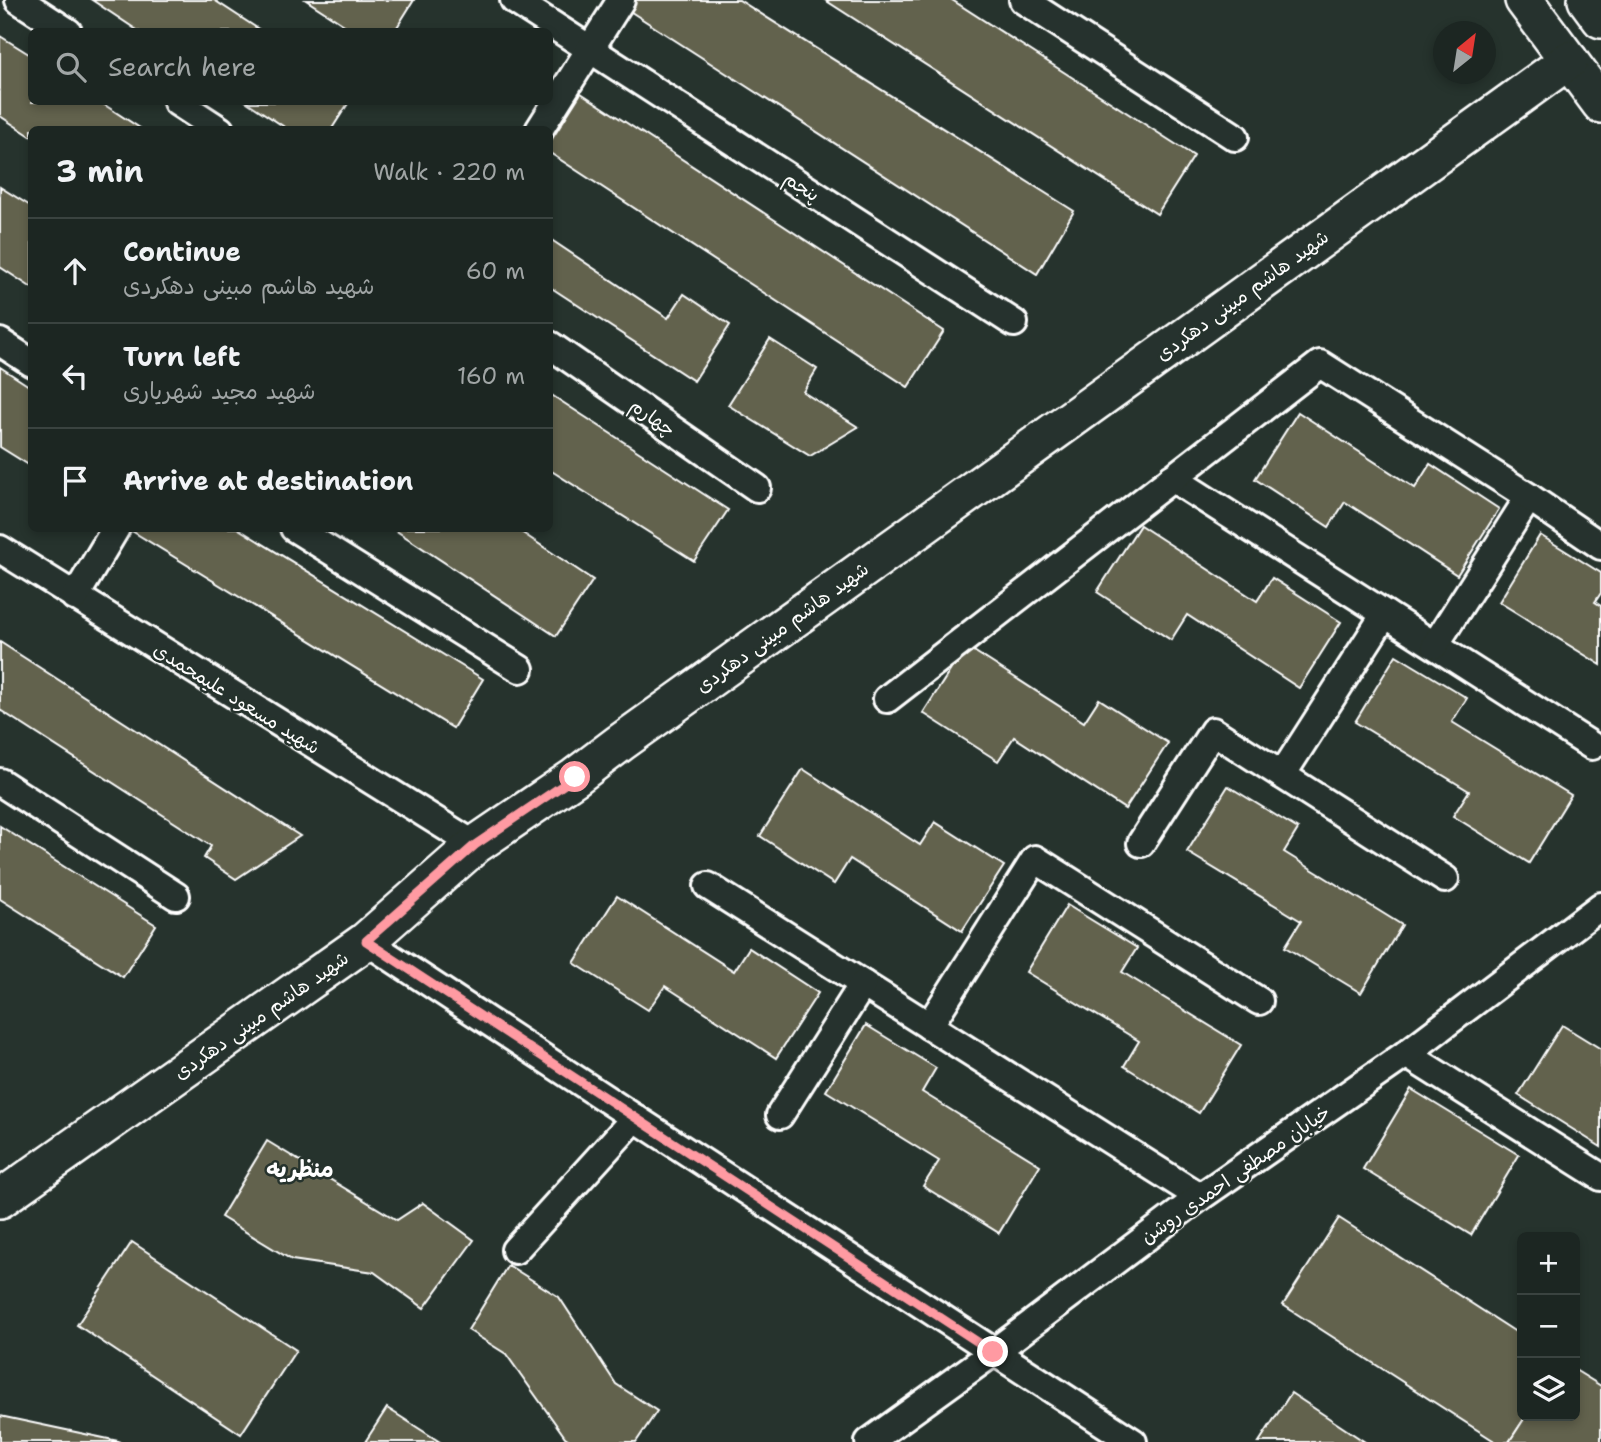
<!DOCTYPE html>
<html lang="en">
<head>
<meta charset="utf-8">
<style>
  :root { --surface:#1c2622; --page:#252e2a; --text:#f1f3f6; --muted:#a0a5a5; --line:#3a4340 }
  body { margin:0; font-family:"Shantell Sans","Playpen Sans Arabic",sans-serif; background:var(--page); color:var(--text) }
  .controls { position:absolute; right:21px; bottom:21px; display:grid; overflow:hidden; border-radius:10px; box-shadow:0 4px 10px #0003 }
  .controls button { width:63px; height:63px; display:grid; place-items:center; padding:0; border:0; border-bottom:2px solid var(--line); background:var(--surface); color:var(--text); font:35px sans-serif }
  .compass { position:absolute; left:1433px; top:21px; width:63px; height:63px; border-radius:50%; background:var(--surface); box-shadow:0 4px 10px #0003; rotate:30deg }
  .stop { position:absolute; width:21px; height:21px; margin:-16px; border:5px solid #ff9aa2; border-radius:50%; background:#fff }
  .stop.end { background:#ff9aa2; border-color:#fff; box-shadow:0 2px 7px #0008 }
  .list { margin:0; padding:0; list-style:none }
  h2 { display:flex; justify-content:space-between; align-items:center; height:91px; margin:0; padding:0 28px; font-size:30px }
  h2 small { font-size:23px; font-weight:400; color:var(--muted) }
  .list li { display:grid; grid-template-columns:46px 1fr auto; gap:21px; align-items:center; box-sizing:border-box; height:105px; padding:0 28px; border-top:2px solid var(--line) }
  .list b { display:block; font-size:26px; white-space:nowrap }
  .list p { margin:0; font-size:23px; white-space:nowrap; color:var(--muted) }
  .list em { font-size:23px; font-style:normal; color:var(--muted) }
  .icon { flex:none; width:38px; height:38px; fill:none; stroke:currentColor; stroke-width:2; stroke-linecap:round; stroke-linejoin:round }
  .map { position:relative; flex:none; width:1601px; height:1442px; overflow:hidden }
  .search { position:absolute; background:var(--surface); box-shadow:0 4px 10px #0003; left:28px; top:28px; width:525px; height:77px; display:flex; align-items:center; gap:18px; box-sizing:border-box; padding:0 24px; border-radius:10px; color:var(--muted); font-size:26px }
  .panel { position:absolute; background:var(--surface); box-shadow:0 4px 10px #0003; left:28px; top:126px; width:525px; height:406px; border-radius:10px }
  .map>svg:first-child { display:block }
</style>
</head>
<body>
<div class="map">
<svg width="1601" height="1442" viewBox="0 0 1601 1442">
  <rect width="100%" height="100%" fill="#26332d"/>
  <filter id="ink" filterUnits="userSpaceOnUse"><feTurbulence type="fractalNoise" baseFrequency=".0143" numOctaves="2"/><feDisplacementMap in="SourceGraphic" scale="14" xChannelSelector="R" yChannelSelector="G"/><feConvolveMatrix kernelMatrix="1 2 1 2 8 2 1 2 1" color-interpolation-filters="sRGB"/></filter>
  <g filter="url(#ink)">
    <g fill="#62624d" stroke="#fff" stroke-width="2">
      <path d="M92,0h122l49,32h-123z"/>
      <path d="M306,0h108l-20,32h-39z"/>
      <path d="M630,0h109l335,211 -37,63 -412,-266z"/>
      <path d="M825,0h127l242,156 -37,58z"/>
      <path d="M0,36l32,20v46h68l43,28h-111v7l-32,-21z"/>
      <path d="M581,93l363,238 -36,56 -358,-234v-11z"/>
      <path d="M247,102h102l-18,28h-42z"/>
      <path d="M0,187l32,20v81l-32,-21z"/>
      <path d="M550,239l118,79 16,-24 46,31 -36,56 -144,-94z"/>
      <path d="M770,339l47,30 -14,23 55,35 -48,29 -82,-51z"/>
      <path d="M0,367l32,21v79l-32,-20z"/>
      <path d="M550,394l178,116 -34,51 -144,-91z"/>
      <path d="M1298,412l117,76 15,-24 69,45 -42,66 -112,-73 -16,25 -74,-48z"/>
      <path d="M1140,525l117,76 15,-23 69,44 -42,66 -112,-73 -16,25 -74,-48z"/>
      <path d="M127,528h110l246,151 -30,49z"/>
      <path d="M392,528h123l78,52 -37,56z"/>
      <path d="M1540,535l61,38v20l-6,9 6,4v59l-102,-63z"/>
      <path d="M0,642l300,194 -64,43 -32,-21 7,-12 -211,-136z"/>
      <path d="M966,646l118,76 15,-23 69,44 -43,66 -111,-72 -16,24 -75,-48z"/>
      <path d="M1396,655l71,43 -15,24 119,73 -42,68 -76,-47 16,-25 -114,-69z"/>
      <path d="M803,769l117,76 15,-23 69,44 -42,65 -112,-72 -16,25 -74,-48z"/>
      <path d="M1228,786l70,43 -14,23 118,73 -41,68 -76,-46 16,-26 -114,-69z"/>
      <path d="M0,826l156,99 -33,52 -123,-78z"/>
      <path d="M617,896l117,75 15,-23 69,45 -42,65 -111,-72 -17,24 -74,-47z"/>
      <path d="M1067,905l70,43 -15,24 119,73 -42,68 -75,-47 15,-25 -113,-69z"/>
      <path d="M866,1025l70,43 -14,24 118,73 -41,68 -76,-47 16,-25 -113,-70z"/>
      <path d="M1562,1025l39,24v98l-83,-52z"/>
      <path d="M1411,1089l108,66 -48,80 -108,-66z"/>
      <path d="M267,1141l130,79 26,-17 51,37 -50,68 -50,-36 -82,-12 -71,-43z"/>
      <path d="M1339,1218l183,118v80h4l-17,26h-13l-213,-137z"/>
      <path d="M132,1242l164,108 -55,84 -164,-109z"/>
      <path d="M508,1265l51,32 57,87 41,27 -21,31h-64l-7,-5 -59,-83 -38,-24z"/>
      <path d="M1575,1370l26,16v56h-92l17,-26h49z"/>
      <path d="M1291,1393l74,49h-106z"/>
      <path d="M387,1408l53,34h-75z"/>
      <path d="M0,1416l118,25 3,1h-121z"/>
    </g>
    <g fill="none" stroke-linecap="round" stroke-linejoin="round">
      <g stroke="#fff" stroke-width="32">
        <g id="minor">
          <path d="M19,0l49,32"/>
          <path d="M514,0l500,323"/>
          <path d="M1023,0l212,137"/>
          <path d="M177,102l43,28"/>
          <path d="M539,130l82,-130"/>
          <path d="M0,342l32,21"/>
          <path d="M550,345l207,143"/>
          <path d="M1172,478l420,268"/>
          <path d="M294,528l226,141"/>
          <path d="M0,549l475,296"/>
          <path d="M75,597l41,-69"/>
          <path d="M1435,645l94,-148"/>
          <path d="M887,699l433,-335 209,133 72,49"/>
          <path d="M1282,775l103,-161"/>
          <path d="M0,782l176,114"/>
          <path d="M1141,843l72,-112 232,148"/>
          <path d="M708,886l492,311"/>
          <path d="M366,941l269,177 498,324"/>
          <path d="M929,1026l106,-167 224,142"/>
          <path d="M1406,1054l195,123"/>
          <path d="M780,1115l83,-131"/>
          <path d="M515,1250l120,-132"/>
          <path d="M869,1442l125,-90 206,-155 206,-143 195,-148"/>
        </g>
      </g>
      <g stroke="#fff" stroke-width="42">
        <g id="secondary">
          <path d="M1524,0l77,104"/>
          <path d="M1587,0l14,19"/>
          <path d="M0,1199l366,-258 109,-96 100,-68 45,-34 281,-201 668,-482"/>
        </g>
      </g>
      <use href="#minor" stroke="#26332d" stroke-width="26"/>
      <use href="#secondary" stroke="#26332d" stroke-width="37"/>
    </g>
  </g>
  <g fill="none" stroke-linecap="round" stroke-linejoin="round" filter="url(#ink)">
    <path stroke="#ff9aa2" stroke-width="9" d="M575,777l-100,68 -109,96 627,411"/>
  </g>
  <g text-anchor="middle" stroke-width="5" stroke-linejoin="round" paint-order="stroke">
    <g font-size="19" fill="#fff" stroke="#26332d">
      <text transform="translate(802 186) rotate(33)" y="7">پنجم</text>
      <text transform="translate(1242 295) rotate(-36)" y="7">شهید هاشم مبینی دهکردی</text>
      <text transform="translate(653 417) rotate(35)" y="7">چهارم</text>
      <text transform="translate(782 627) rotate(-36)" y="7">شهید هاشم مبینی دهکردی</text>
      <text transform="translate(237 698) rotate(32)" y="7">شهید مسعود علیمحمدی</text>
      <text transform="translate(261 1015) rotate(-35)" y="7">شهید هاشم مبینی دهکردی</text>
      <text transform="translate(1235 1174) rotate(-35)" y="7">خیابان مصطفی احمدی روشن</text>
    </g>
    <g font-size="23" font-weight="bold" fill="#fff" stroke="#26332d">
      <text x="300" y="1177">منظریه</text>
    </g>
  </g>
</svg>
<div class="controls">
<button>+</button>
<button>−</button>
<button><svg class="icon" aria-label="layers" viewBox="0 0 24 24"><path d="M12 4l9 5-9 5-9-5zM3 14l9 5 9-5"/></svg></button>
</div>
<svg class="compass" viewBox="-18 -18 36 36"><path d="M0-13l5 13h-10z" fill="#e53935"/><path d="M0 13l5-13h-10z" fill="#a0a5a5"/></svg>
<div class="stop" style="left:575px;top:777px"></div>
<div class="stop end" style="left:993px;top:1352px"></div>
<div class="search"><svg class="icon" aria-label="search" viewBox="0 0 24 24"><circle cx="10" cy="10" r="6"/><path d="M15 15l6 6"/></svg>Search here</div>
<section class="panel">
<h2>3 min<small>Walk · 220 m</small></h2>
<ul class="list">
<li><svg class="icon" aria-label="ahead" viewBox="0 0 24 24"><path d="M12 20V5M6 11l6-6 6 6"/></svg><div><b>Continue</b><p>شهید هاشم مبینی دهکردی</p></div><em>60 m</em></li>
<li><svg class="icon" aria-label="left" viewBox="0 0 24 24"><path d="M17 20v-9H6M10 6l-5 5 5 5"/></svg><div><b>Turn left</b><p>شهید مجید شهریاری</p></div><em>160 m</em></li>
<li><svg class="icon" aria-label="arrive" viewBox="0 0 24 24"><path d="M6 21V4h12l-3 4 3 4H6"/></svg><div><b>Arrive at destination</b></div></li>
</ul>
</section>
</div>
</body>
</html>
